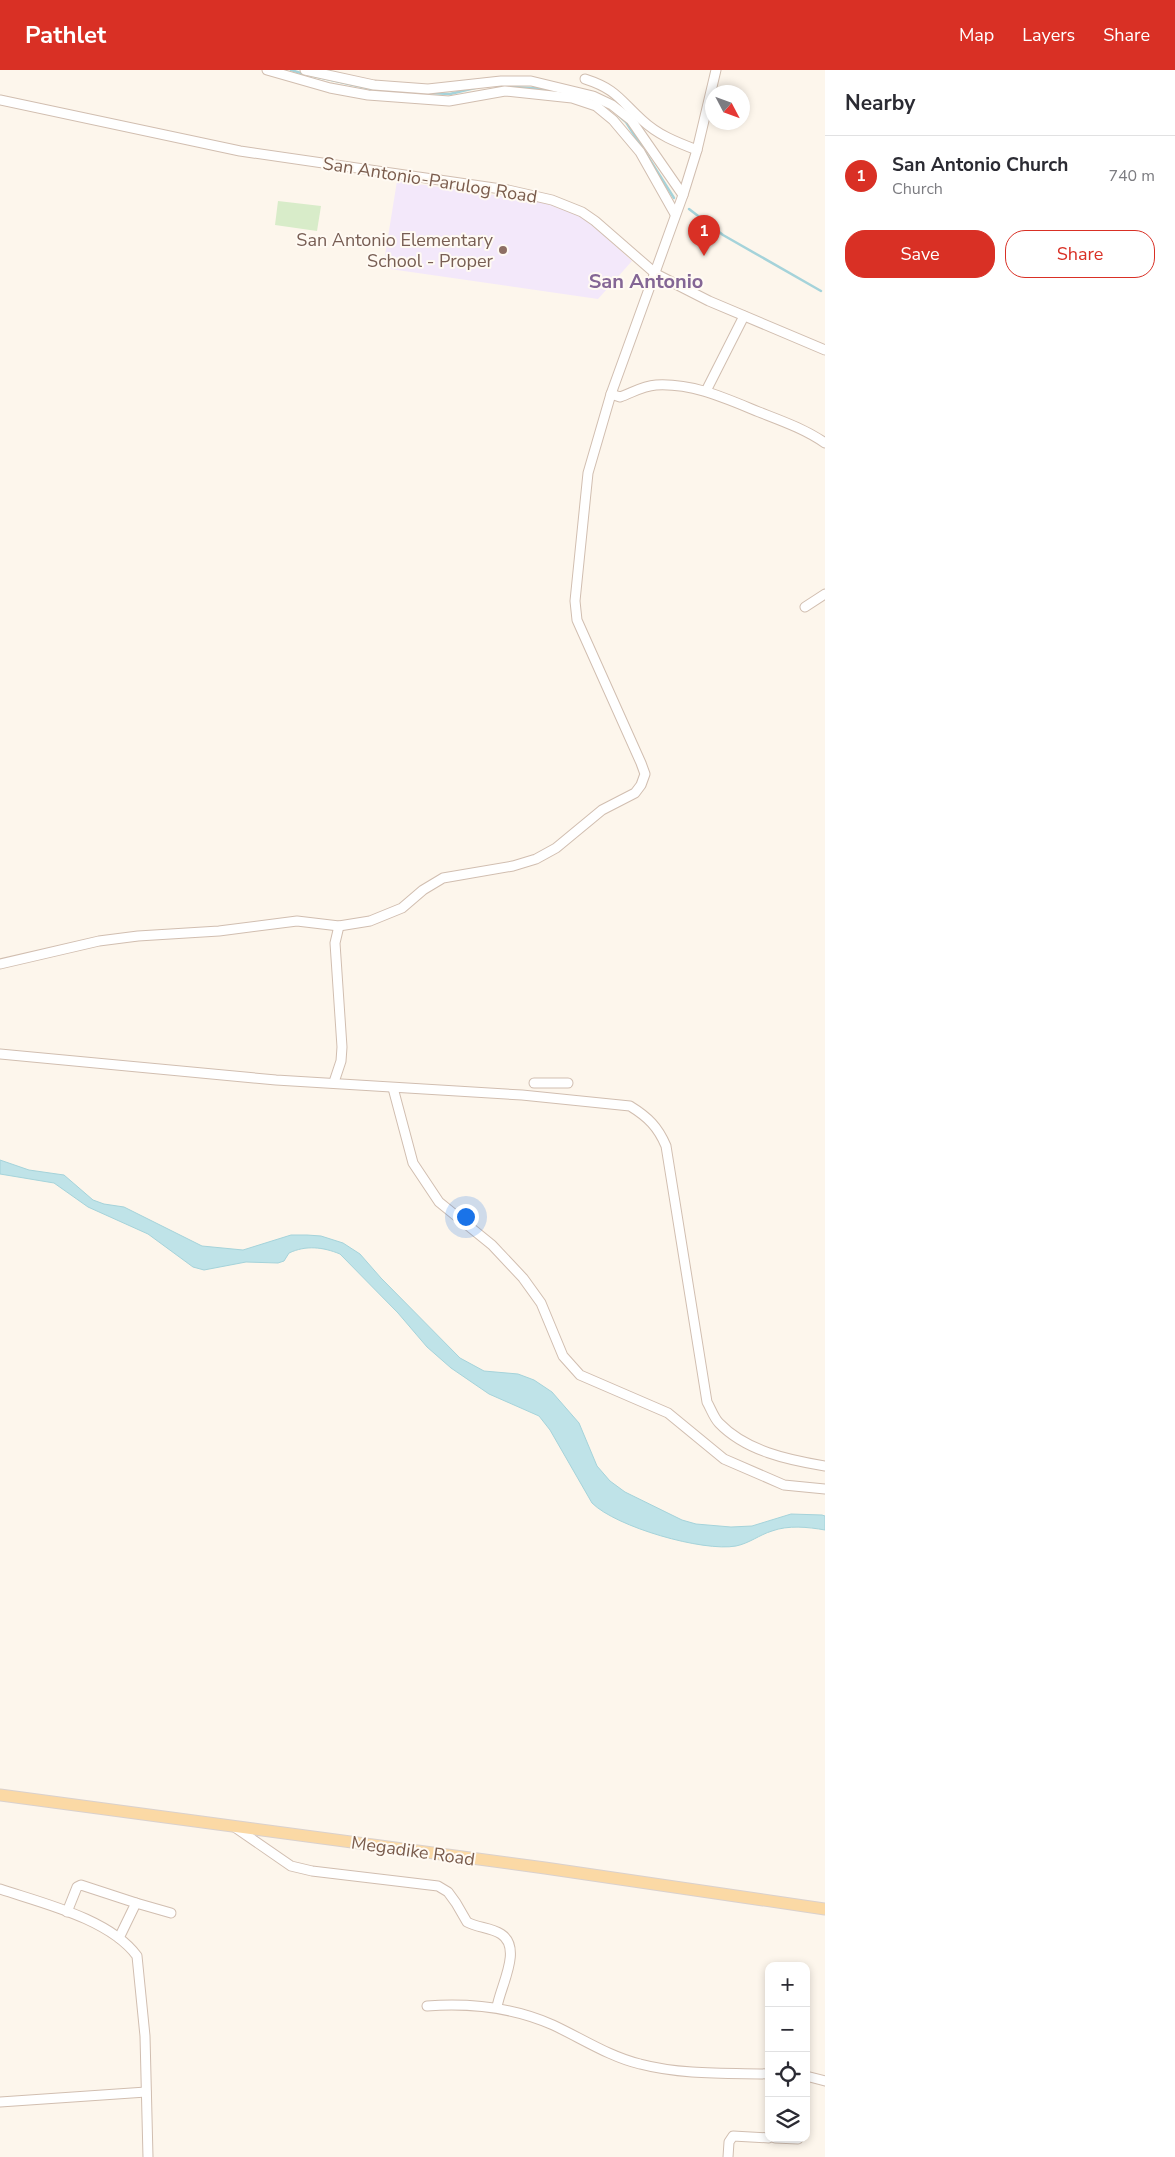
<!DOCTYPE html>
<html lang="en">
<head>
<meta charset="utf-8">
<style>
  :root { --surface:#fff; --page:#f2f2f3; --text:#2b2b33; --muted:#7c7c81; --line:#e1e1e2; --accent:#d93025 }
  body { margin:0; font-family:"Nunito Sans",sans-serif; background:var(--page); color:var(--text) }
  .controls { position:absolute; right:15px; bottom:15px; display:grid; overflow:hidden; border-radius:10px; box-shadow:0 2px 8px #0003 }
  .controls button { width:45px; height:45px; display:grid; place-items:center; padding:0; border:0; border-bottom:1px solid var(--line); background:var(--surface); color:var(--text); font:25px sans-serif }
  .compass { position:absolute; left:705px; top:15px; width:45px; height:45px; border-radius:50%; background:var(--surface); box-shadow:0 2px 8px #0003; rotate:131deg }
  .you { position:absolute; left:465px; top:1146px; width:18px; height:18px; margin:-12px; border:4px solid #fff; border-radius:50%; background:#1a73e8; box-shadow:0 0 0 8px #1a73e833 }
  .badge { display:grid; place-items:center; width:32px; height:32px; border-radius:50%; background:var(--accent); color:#fff; font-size:16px; font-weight:700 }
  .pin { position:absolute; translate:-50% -41px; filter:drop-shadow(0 1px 2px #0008) }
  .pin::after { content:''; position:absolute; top:26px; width:18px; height:15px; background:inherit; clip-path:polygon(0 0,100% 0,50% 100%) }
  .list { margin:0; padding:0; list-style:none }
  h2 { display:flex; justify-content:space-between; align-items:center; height:65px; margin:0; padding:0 20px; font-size:21px }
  h2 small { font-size:16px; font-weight:400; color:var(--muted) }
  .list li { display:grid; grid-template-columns:32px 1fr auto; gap:15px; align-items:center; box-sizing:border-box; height:80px; padding:0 20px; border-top:1px solid var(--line) }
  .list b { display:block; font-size:19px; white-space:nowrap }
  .list p { margin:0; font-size:16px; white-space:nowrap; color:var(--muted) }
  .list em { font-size:16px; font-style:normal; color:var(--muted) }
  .actions { display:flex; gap:10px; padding:15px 20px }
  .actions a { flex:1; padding:11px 0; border:1px solid var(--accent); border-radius:20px; text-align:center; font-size:18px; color:var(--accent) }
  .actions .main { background:var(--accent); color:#fff }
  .icon { flex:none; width:28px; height:28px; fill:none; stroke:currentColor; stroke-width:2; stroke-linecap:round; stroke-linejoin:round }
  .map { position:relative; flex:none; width:825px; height:2087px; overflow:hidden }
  header { display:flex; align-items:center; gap:30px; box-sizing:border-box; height:70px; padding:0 25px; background:var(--accent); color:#fff }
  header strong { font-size:24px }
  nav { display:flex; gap:28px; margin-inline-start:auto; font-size:18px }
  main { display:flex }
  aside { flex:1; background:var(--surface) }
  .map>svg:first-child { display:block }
</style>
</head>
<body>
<header>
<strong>Pathlet</strong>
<nav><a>Map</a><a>Layers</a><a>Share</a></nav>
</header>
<main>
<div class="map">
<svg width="825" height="2087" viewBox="0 0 825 2087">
  <rect width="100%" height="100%" fill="#fdf6ec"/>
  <path fill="#f3e8fa" d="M397,111l153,22 23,9 17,11 42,38 -34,38 -215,-31z"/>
  <path fill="#d8ecc9" d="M278,131l43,5 -4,25 -42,-6z"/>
  <path fill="#bfe3e8" stroke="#a5d3da" d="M0,1090l29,10 35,5 29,25 11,4 20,3 78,39 41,4 48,-15h16l14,1 22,7 17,11 21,24 79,80 24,13 34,3 16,6 18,12 27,31 18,43 13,15 15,11 57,28 14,4 35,3 21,-1 39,-12 31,1 3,1v14c-17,-3 -37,-5 -53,1 -13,4 -22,12 -36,15 -33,6 -120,-19 -144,-43l-42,-73 -11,-14 -50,-22 -38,-26 -24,-21 -29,-34 -58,-59c-17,-7 -34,-9 -51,-1l-5,8 -6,2 -32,-1 -42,8 -11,-3 -45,-33 -60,-27 -34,-24 -54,-9z"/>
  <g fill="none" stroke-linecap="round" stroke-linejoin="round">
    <g stroke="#a5d3da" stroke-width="2.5">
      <path d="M291,0l13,4"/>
      <path d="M309,5l67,15 34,2"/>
      <path d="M494,16l54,3"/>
      <path d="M430,23l20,1 29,-7"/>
      <path d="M618,45l8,7 48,76"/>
      <path d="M689,139l34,26 98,56"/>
    </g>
    <g stroke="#d1beb0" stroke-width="11">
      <g id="minor">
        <path d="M267,0l63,18 38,7 81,6 56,-10 67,7 24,8 17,14 27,32 35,62"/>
        <path d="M305,0l69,15 54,4 73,-8h30l62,15 19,9 19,15 52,75"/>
        <path d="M585,9c31,10 34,20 57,41 16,15 34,22 55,30"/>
        <path d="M0,30l240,51 268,39 44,10 30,12 13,9 61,53 53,27 116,49"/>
        <path d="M706,321l38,-75"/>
        <path d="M611,324l9,3c12,-4 22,-11 36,-12 37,-2 69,13 103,27 23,9 46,17 66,31"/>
        <path d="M805,537l20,-13"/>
        <path d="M0,894l99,-23 39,-5 81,-5 78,-10 42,5 31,-5 32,-13 21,-18 20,-12 70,-12 23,-7 20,-11 46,-38 33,-17 6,-8 4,-11 -4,-11 -64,-143 -2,-19 13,-128 23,-79 72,-199 14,-45 19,-80"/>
        <path d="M0,984l276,26 246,15 108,11c18,11 28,21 36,40l41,256c4,7 7,16 12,21 27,28 69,37 106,43"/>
        <path d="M334,1012l7,-21 1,-14 -7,-104 4,-17"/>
        <path d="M534,1013h34"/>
        <path d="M393,1018l20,75 26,39 53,43 31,33 18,25 22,53 17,19 88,38 56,46 60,26 41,4"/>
        <path d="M236,1758l55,38 21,5 126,15 10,6 8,11 11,19c11,6 23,5 34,12 22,14 -1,53 -4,73"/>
        <path d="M0,1819c42,14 110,30 137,67l8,80 3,121"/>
        <path d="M136,1833l35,10"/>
        <path d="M67,1842l10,-25 4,-2 55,18 -17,35"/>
        <path d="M427,1936c43,-3 86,1 126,19 28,13 57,32 87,39 42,11 86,9 129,10"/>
        <path d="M806,2006l19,5"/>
        <path d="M0,2032l146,-10"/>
        <path d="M775,2068l23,1"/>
        <path d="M728,2087l1,-15 4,-6 36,2"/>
      </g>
    </g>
    <g stroke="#dad1cd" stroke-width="13">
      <path id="major" d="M0,1725l545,73 280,41"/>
    </g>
    <use href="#minor" stroke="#fff" stroke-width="9"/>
    <use href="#major" stroke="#fbd9a5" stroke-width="11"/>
  </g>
  <circle fill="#8d6e63" stroke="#fffaf3" stroke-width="2" cx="503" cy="180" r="5"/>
  <g text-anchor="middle" stroke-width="4" stroke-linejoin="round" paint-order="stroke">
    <g font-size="18" fill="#7a5c4d" stroke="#fffaf3">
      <text transform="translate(430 110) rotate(9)" y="6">San Antonio-Parulog Road</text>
      <text transform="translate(413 1781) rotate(8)" y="6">Megadike Road</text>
    </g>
    <g font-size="18" fill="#785e54" stroke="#fffaf3" text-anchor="end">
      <text x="493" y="176">San Antonio Elementary<tspan x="493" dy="21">School - Proper</tspan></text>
    </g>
    <g font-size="20" font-weight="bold" fill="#846695" stroke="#fffaf3">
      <text x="646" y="218">San Antonio</text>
    </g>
  </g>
</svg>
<div class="controls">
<button>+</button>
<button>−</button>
<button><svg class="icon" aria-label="locate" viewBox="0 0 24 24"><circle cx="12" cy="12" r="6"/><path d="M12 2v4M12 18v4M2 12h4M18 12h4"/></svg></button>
<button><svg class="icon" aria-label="layers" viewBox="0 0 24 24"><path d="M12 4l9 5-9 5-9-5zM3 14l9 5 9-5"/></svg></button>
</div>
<svg class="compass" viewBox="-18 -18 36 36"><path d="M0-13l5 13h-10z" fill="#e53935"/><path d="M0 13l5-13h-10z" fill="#7c7c81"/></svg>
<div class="you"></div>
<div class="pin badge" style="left:704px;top:186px">1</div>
</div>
<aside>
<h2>Nearby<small></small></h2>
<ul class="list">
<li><span class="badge">1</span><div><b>San Antonio Church</b><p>Church</p></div><em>740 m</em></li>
</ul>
<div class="actions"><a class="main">Save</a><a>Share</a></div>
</aside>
</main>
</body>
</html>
